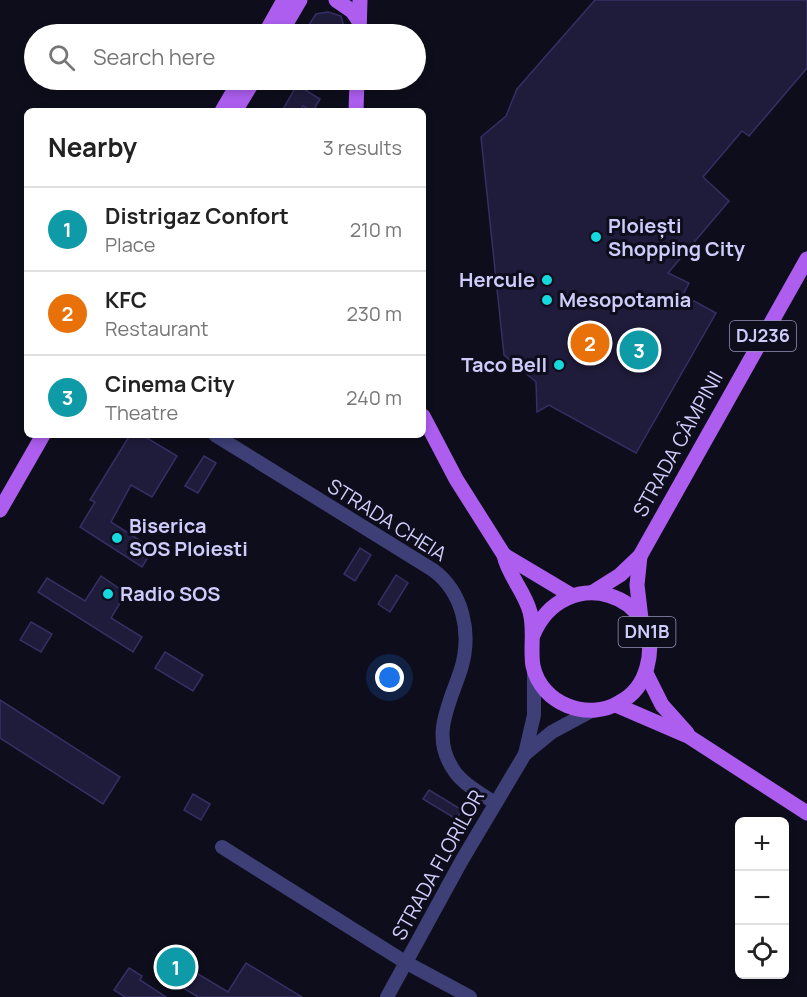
<!DOCTYPE html>
<html lang="en">
<head>
<meta charset="utf-8">
<style>
  :root { --surface:#fff; --page:#f6f6f6; --text:#222; --muted:#767676; --line:#e0e0e0; --accent:#1d7476 }
  body { margin:0; font-family:Manrope,sans-serif; background:var(--page); color:var(--text) }
  .controls { position:absolute; right:18px; bottom:18px; display:grid; overflow:hidden; border-radius:9px; box-shadow:0 3px 9px #0003 }
  .controls button { width:54px; height:54px; display:grid; place-items:center; padding:0; border:0; border-bottom:2px solid var(--line); background:var(--surface); color:var(--text); font:30px sans-serif }
  .you { position:absolute; left:390px; top:678px; width:21px; height:21px; margin:-15px; border:4px solid #fff; border-radius:50%; background:#1a73e8; box-shadow:0 0 0 9px #1a73e833 }
  .badge { display:grid; place-items:center; width:39px; height:39px; border-radius:50%; background:var(--accent); color:#fff; font-size:20px; font-weight:700 }
  .pin { position:absolute; translate:-50% -50%; border:3px solid #fff; box-shadow:0 2px 6px #0006 }
  .list { margin:0; padding:0; list-style:none }
  h2 { display:flex; justify-content:space-between; align-items:center; height:78px; margin:0; padding:0 24px; font-size:26px }
  h2 small { font-size:20px; font-weight:400; color:var(--muted) }
  .list li { display:grid; grid-template-columns:39px 1fr auto; gap:18px; align-items:center; box-sizing:border-box; height:84px; padding:0 24px; border-top:2px solid var(--line) }
  .list b { display:block; font-size:22px; white-space:nowrap }
  .list p { margin:0; font-size:20px; white-space:nowrap; color:var(--muted) }
  .list em { font-size:20px; font-style:normal; color:var(--muted) }
  .icon { flex:none; width:33px; height:33px; fill:none; stroke:currentColor; stroke-width:2; stroke-linecap:round; stroke-linejoin:round }
  .map { position:relative; flex:none; width:807px; height:997px; overflow:hidden }
  .search { position:absolute; background:var(--surface); box-shadow:0 3px 9px #0003; left:24px; top:24px; width:402px; height:66px; display:flex; align-items:center; gap:15px; box-sizing:border-box; padding:0 21px; border-radius:33px; color:var(--muted); font-size:22px }
  .panel { position:absolute; background:var(--surface); box-shadow:0 3px 9px #0003; left:24px; top:108px; width:402px; height:330px; border-radius:9px }
  .map>svg:first-child { display:block }
</style>
</head>
<body>
<div class="map">
<svg width="807" height="997" viewBox="0 0 807 997">
  <rect width="100%" height="100%" fill="#0e0d1b"/>
  <g fill="#1f1b3a" stroke="#362f64" stroke-width="1.5">
    <path d="M595,0h212v68l-58,68 -7,-5 -39,46 26,24 -61,72 21,10 -6,12 33,18 -80,140 -87,-48 -12,7 -1,-30 -32,-27 -23,-218 25,-21 11,-27z"/>
    <path d="M328,12l13,4 5,18h-43l13,-20z"/>
    <path d="M297,85l23,14 -7,12 -10,-5 -3,5h-18z"/>
    <path d="M130,435h12l35,21 -25,41 -21,-12 -20,37 42,27 -11,18 -62,-40 15,-25 -5,-2z"/>
    <path d="M204,456l12,7 -18,30 -13,-7z"/>
    <path d="M360,548l11,7 -16,26 -11,-7z"/>
    <path d="M396,575l12,8 -18,29 -12,-8z"/>
    <path d="M101,576l25,17 -15,25 31,19 -9,15 -95,-60 9,-14 38,23z"/>
    <path d="M31,622l21,12 -11,18 -21,-12z"/>
    <path d="M165,652l38,23 -10,16 -38,-23z"/>
    <path d="M0,700l120,77 -17,27 -103,-66z"/>
    <path d="M429,790l33,20 -6,9 -33,-20z"/>
    <path d="M193,794l17,10 -9,16 -17,-10z"/>
    <path d="M163,953l65,39 18,-29 56,34h-104l-28,-17z"/>
    <path d="M129,968l13,8 -2,4 26,17h-41l-11,-7z"/>
  </g>
  <g fill="none" stroke-linecap="round" stroke-linejoin="round">
    <g stroke="#3d3f76" stroke-width="14">
      <path d="M215,435l218,135c30,22 39,63 28,99 -11,35 -32,67 -6,103 9,13 27,22 40,31"/>
      <path d="M525,754l27,-22 39,-21"/>
      <path d="M222,847l183,115 65,35"/>
      <path d="M387,997l75,-137 63,-106 9,-39v-44"/>
    </g>
    <g stroke="#ad5eef" stroke-width="15">
      <path d="M336,0l16,11 7,10"/>
      <path d="M265,34l19,-34"/>
      <path d="M280,34l20,-34"/>
      <path d="M359,34l1,-34"/>
      <path d="M222,111l18,-31"/>
      <path d="M235,111l19,-31"/>
      <path d="M356,111l1,-31"/>
      <path d="M423,416l33,63 48,76c4,20 21,37 26,57 5,18 0,36 3,54 8,38 55,56 87,36 14,-7 23,-20 27,-35 20,-74 -83,-106 -114,-32"/>
      <path d="M0,510l43,-75"/>
      <path d="M504,555l67,40"/>
      <path d="M640,556l-3,29 4,34"/>
      <path d="M593,592l27,-17 20,-19 167,-297"/>
      <path d="M646,673l16,32 25,28"/>
      <path d="M616,705l72,31 119,77"/>
    </g>
  </g>
  <g fill="#16d9dd" stroke="#0e0d1b" stroke-width="2">
    <circle cx="596" cy="237" r="6"/>
    <circle cx="547" cy="280" r="6"/>
    <circle cx="547" cy="300" r="6"/>
    <circle cx="559" cy="365" r="6"/>
    <circle cx="117" cy="538" r="6"/>
    <circle cx="108" cy="594" r="6"/>
  </g>
  <g text-anchor="middle" stroke-width="6" stroke-linejoin="round" paint-order="stroke">
    <g fill="#0e0d1b" stroke="#9493b7" stroke-width="1.5">
      <rect x="730" y="321" width="66" height="30" rx="4.5"/>
      <rect x="618.5" y="617" width="57" height="30" rx="4.5"/>
    </g>
    <g font-size="18" font-weight="bold" fill="#ceccfa">
      <text x="763" y="342">DJ236</text>
      <text x="647" y="638">DN1B</text>
    </g>
    <g font-size="20" font-weight="bold" fill="#ceccfa" stroke="#0e0d1b" text-anchor="start">
      <text x="608" y="233">Ploiești<tspan x="608" dy="23">Shopping City</tspan></text>
      <text x="535" y="287" text-anchor="end">Hercule</text>
      <text x="559" y="307">Mesopotamia</text>
      <text x="547" y="372" text-anchor="end">Taco Bell</text>
      <text x="129" y="533">Biserica<tspan x="129" dy="23">SOS Ploiesti</tspan></text>
      <text x="120" y="601">Radio SOS</text>
    </g>
    <g font-size="20" fill="#ceccfa" stroke="#0e0d1b">
      <text transform="translate(678 444) rotate(-61)" y="7">STRADA CÂMPINII</text>
      <text transform="translate(387 520) rotate(32)" y="7">STRADA CHEIA</text>
      <text transform="translate(438 865) rotate(-61)" y="7">STRADA FLORILOR</text>
    </g>
  </g>
</svg>
<div class="controls">
<button>+</button>
<button>−</button>
<button><svg class="icon" aria-label="locate" viewBox="0 0 24 24"><circle cx="12" cy="12" r="6"/><path d="M12 2v4M12 18v4M2 12h4M18 12h4"/></svg></button>
</div>
<div class="you"></div>
<div class="pin badge" style="left:176px;top:967px;background:#0f9aa8">1</div>
<div class="pin badge" style="left:590px;top:343px;background:#e8710a">2</div>
<div class="pin badge" style="left:639px;top:350px;background:#0f9aa8">3</div>
<div class="search"><svg class="icon" aria-label="search" viewBox="0 0 24 24"><circle cx="10" cy="10" r="6"/><path d="M15 15l6 6"/></svg>Search here</div>
<section class="panel">
<h2>Nearby<small>3 results</small></h2>
<ul class="list">
<li><span class="badge" style="background:#0f9aa8">1</span><div><b>Distrigaz Confort</b><p>Place</p></div><em>210 m</em></li>
<li><span class="badge" style="background:#e8710a">2</span><div><b>KFC</b><p>Restaurant</p></div><em>230 m</em></li>
<li><span class="badge" style="background:#0f9aa8">3</span><div><b>Cinema City</b><p>Theatre</p></div><em>240 m</em></li>
</ul>
</section>
</div>
</body>
</html>
